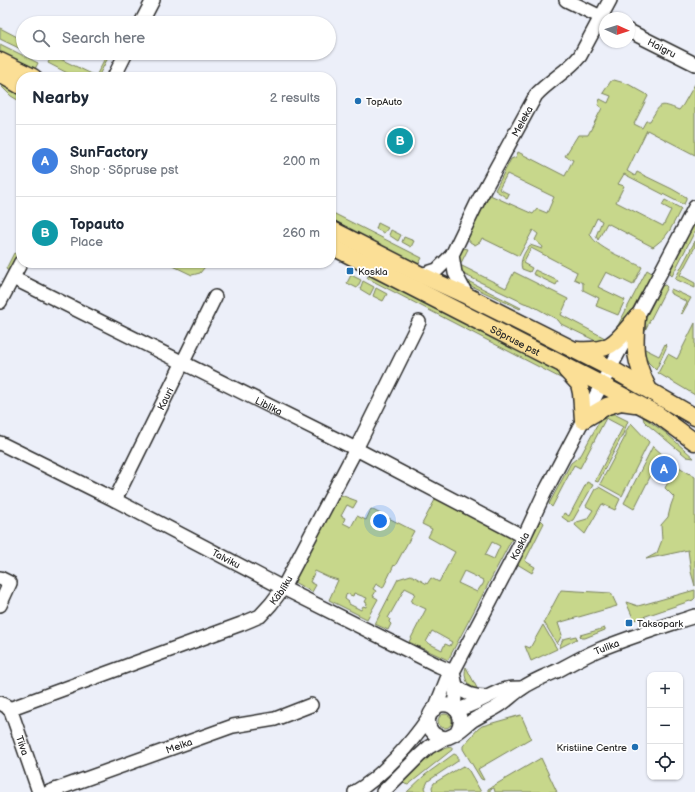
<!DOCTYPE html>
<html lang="en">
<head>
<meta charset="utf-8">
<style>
  :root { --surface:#fff; --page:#f2f2f3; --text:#1f2937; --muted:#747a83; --line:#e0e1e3; --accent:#d93025 }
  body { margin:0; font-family:"Balsamiq Sans",sans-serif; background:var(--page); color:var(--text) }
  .controls { position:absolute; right:12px; bottom:12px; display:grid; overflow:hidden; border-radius:8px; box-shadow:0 1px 3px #0004 }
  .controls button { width:36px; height:36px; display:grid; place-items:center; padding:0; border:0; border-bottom:1px solid var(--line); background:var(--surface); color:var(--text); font:20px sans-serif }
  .compass { position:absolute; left:599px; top:12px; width:36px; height:36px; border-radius:50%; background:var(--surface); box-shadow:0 1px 3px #0004; rotate:93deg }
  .you { position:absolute; left:380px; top:521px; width:14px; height:14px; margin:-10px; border:3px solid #fff; border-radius:50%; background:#1a73e8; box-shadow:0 0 0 6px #1a73e833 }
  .badge { display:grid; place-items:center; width:26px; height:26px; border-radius:50%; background:var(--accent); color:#fff; font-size:13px; font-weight:700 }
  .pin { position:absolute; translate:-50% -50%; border:2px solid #fff; box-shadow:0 1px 4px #0006 }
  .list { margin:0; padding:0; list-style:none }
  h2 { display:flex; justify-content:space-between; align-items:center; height:52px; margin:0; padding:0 16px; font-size:17px }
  h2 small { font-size:13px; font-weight:400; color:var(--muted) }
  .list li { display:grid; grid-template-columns:26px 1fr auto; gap:12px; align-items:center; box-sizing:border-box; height:72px; padding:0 16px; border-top:1px solid var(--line) }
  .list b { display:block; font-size:15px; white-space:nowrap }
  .list p { margin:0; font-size:13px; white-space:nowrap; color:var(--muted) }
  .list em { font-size:13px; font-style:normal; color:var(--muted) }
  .icon { flex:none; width:22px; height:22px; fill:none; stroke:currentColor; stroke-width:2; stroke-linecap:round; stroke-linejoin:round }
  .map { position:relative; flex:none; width:695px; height:792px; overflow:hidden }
  .search { position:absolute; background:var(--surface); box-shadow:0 1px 3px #0004; left:16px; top:16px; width:320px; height:44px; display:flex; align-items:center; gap:10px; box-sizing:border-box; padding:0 14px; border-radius:22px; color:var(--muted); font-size:15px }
  .panel { position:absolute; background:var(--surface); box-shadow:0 1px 3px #0004; left:16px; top:72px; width:320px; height:196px; border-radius:16px }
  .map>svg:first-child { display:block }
</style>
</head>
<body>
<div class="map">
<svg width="695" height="792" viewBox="0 0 695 792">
  <rect width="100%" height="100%" fill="#eceff9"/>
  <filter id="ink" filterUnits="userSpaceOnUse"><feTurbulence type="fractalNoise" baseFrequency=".025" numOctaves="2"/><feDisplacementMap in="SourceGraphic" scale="8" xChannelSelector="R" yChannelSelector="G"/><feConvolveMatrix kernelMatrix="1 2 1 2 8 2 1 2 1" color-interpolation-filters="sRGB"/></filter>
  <g filter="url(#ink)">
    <g fill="#c7d78b" stroke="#79815b" fill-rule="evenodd">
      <path d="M0,28l23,12v10l-23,-11z"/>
      <path d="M0,44l38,19 -3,6 -35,-14z"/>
      <path d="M107,54h3l-12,23h-23l-27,-14 4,-8 44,21z"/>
      <path d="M614,80l14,4 18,10 2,2 -14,28 8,4 4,-7h4c11,-18 9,-19 29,-11l4,-5 12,-21v71l-48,-25 -20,41 8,5 2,-4 35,17 14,8v3l-2,4h-2l-58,-30 -6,10 6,2 -8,16 47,24 8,-16 -9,-5 3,-5 15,8 1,1 -11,21 -6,8 -11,9 -46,-24 -9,17 -2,-4 6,-15 -5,-3 -7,15c3,14 39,27 52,34l-9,18 -27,-13 -8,15 27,13 -7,15 -22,-9 3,-8 -16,-8v-7l-9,-4 3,-7 -46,-24 -8,15 9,5 -2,4 -8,-3c-3,-8 3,-18 8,-24l12,4 1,-2 -8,-7 3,-6 -5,-4 -14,26 -37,-18 -2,4 -5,3 -5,-3 -3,-5 16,-35 3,-1 4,-6 43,19 4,-5 10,4 7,-16 -47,-23 -8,15 10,5 -2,4 -12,-8 16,-31 5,-2 2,-5 47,24 8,-16 -8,-4 13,-21h10l14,-27 -4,-3 2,-6 8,4 3,-7 -8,-3 8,-12z"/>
      <path d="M0,81l21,14v7l-10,-6 -11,-11z"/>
      <path d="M331,212l91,46 -4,7 -87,-44z"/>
      <path d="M695,221v10l-23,45 -2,-2v-3z"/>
      <path d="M378,223l10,5 -4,5 -8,-4z"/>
      <path d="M391,230l10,5 -3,6 -9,-6z"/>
      <path d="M404,237l10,4 -3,6 -9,-5z"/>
      <path d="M695,241v6l-15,28 15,8v5l-20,-9z"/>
      <path d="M463,248l5,1 -8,16 46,23 8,-16 54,27 -7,16 44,23 -7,4 -37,-18 -3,-4 -27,-15 -7,-2 -65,-31 -2,-7 3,-15z"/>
      <path d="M14,253l4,2 -8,17 -4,-3z"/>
      <path d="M167,263h41l-8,10 -8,2z"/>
      <path d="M535,270l23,11 -2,4 -23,-11z"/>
      <path d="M647,270l8,5 -8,12 -5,4 -18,34 -9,6z"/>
      <path d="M351,275l10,5 -4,8 -10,-5z"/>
      <path d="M369,275l182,93 11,6 8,9 -203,-105z"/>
      <path d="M464,279l57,29 -1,1 -49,-23z"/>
      <path d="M363,281l11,6 -4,8 -10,-6z"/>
      <path d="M665,285l2,2 -27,53 2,-15 20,-39z"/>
      <path d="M376,288l11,6 -4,7 -10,-5z"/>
      <path d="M671,289l20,9 -9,16 -1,-1 6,-11 -17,-9v-3z"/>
      <path d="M695,323v72l-37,-22 10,-19 9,5z"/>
      <path d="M665,344l2,2 -11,24 -8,-8 -5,-14 16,8z"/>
      <path d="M612,413l16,8 -5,13 -25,48 -3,-1 28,-54 -17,-9 -26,50 -6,-3 -22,42 -3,-3 22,-41 10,-8 18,-33z"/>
      <path d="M643,417l23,16 28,25 -7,-1 -39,-32 -4,-4z"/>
      <path d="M631,423l18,19 -27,54 -22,-12 26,-49v-4z"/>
      <path d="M653,446l11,10 -3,4 -2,-1 -25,50 -10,-6z"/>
      <path d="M676,467h3l16,10v109l-4,-14 -3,-22 -42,9 11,-6 5,-13 -1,-15 7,-8 3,-12 3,-8 -9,-9z"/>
      <path d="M587,482l6,3 -20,35 -4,2 -7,-5 2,-4 5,3z"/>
      <path d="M599,487l21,12 -5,11 -13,-6 -17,30 -10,-9 2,-3 10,-3 6,-9 -7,-4 9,-17z"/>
      <path d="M338,494l19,7 -4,7 -6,-3 -6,11 4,2 -2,5 8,4 6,-11 9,4 5,-11 43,22 -19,35 -1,-1 -11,23 -7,-4 -3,5 3,2 -3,5 5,3 -11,20 -38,-19 9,-20 -10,-3 -13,-6 -5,11 6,3 -4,7 -18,-10zM354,593l13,5 -2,4 2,1 -1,4 -3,-1 -2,4 -12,-6v-2l-4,-3 1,-4 1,-1 6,2z"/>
      <path d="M436,498l77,39 -65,123 -39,-18 17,-33 -15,-7 4,-9 -10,-5 -17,30 2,1 -1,3 2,2 -3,6 -13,-6 23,-45 13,-4 16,9 4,-6 8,4 16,-30 -27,-15 4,-8 -10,-5zM492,542l8,4 -6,13 -9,-4zM464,571l19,9 1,2 -2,4h-1l-4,6 -19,-9zM432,631l20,11 -2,4 -5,-2 -3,6 -16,-8z"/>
      <path d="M541,520l3,3 -19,38 10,6 -3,6 -15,-9z"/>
      <path d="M561,590l50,3 6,13 -59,17 4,12 -5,9 -13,-22z"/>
      <path d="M695,590v8l-2,2 -59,20 -8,-18 12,4z"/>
      <path d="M543,625l14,24 -26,12 -6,-15 5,2z"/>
      <path d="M605,628v2l-20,8h-4l-1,-3z"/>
      <path d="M576,636l1,3 -18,9 4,-9z"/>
      <path d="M466,667l12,23c-11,-3 -15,-13 -12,-23z"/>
      <circle cx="445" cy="721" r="7"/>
      <path d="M521,715l10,23 -53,31 6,11 -3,-1 -18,-30v-3l15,-17 4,-3z"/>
      <path d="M452,747v3l-4,3 -40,32 -3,-1 -4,-4c16,-15 27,-30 51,-33z"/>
      <path d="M454,754l4,2v5l-30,20 -3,7 2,4h-20l18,-17z"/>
      <path d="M541,758l16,34h-62l-1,-4 -4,1v3h-2v-3z"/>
      <path d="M464,766l4,3 13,23h-48l-1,-5 2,-4 27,-16z"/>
    </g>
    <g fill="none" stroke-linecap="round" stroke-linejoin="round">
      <g stroke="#2b2b2b" stroke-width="16">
        <g id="minor">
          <path d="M566,0l39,19"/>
          <path d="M141,23l12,-23"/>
          <path id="s1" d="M629,31l66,33"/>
          <path d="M114,77l12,-24"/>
          <path d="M452,255l3,18 12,23"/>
          <path id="s2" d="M421,275l16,-5 15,-15 26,-54 58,-106c14,-15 32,-24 44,-39l30,-56"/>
          <path id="s3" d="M13,278l343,171 168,88"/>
          <path d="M0,302l21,-40"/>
          <path id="s4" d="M0,443l115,57 168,88 156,78 14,6"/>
          <path id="s5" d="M115,500l100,-203"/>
          <path d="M0,578l10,5 -10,22"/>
          <path d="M453,672l3,14 -2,22"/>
          <path d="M456,686c10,8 18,11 31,11"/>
          <path id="s6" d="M0,703l6,3 5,5 28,81"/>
          <path id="s7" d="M9,709l232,-85 19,-8 11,-12 12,-16 73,-139 63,-127"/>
          <path id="s8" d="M435,709l12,-30 6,-7 71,-135 20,-43 151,-287"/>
          <path d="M456,710c19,-4 33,-16 50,-21 5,-1 11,-1 16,-1"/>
          <path id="s9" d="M457,732c13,-23 -17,-38 -27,-18 -4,8 0,20 9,22 4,2 9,2 12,0 8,-3 15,-11 22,-16 8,-5 16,-8 24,-13 9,-5 16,-13 24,-18 11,-8 24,-13 36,-18 13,-7 27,-15 41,-21 32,-13 64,-23 97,-34"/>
          <path id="s10" d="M49,792l184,-66 42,-7 36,-14"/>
          <path d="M355,792c27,-15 57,-50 74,-75"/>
          <path d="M383,792l36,-36 10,-9 16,-9"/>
        </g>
      </g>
      <g stroke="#2b2b2b" stroke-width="19">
        <g id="major">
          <path d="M0,61l33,16"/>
          <path d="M0,74l21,12"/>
          <path d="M331,229l90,46 46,21 143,72 85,49"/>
          <path id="s11" d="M331,246l264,135 62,33 38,28"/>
          <path d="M637,317c-3,32 -3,43 12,73"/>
          <path d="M577,350c35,2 39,-8 60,-33"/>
          <path d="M566,370l13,14 2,9 2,27 24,-14 14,-4 14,2"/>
        </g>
      </g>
      <use href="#minor" stroke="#fff" stroke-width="13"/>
      <use href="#major" stroke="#fbdf96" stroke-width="16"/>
    </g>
  </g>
  <g fill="#1f6fb2" stroke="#fff" stroke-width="1.5">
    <circle cx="358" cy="101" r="4"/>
    <rect x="346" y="267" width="8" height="8" rx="2"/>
    <rect x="625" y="619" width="8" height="8" rx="2"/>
    <circle cx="635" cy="747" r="4"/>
  </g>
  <g text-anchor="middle" stroke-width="3.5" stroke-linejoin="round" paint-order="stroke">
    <g font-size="10" fill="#2b2b2b" stroke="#fff">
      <text dy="4" stroke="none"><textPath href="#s1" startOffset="37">Haigru</textPath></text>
      <text dy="4" stroke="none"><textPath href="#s2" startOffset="189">Meleka</textPath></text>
      <text dy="4" stroke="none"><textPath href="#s11" startOffset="207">Sõpruse pst</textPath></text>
      <text dy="4" stroke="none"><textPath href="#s5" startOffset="113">Kauri</textPath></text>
      <text dy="4" stroke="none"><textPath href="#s3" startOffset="286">Liblika</textPath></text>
      <text dy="4" stroke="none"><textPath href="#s8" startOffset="184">Koskla</textPath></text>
      <text dy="4" stroke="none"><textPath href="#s4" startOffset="254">Talviku</textPath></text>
      <text dy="4" stroke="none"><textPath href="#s7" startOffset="301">Käbliku</textPath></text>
      <text dy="4" stroke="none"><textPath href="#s9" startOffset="274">Tulika</textPath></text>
      <text dy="4" stroke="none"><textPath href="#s6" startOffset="50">Tiiva</textPath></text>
      <text dy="4" stroke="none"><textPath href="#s10" startOffset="138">Meika</textPath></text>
    </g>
    <g font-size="10" fill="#2b2b2b" stroke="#fff" text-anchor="start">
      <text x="366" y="105">TopAuto</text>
      <text x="358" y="275">Koskla</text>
      <text x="637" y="627">Taksopark</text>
      <text x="627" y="751" text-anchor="end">Kristiine Centre</text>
    </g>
  </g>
</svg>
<div class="controls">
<button>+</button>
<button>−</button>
<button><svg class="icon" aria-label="locate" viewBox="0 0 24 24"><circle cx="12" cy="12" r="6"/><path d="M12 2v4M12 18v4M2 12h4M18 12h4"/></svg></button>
</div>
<svg class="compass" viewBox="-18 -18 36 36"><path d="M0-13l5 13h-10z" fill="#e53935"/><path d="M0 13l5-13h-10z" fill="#747a83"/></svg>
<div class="you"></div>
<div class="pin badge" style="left:664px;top:469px;background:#3f7fe0">A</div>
<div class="pin badge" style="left:400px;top:141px;background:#0f9aa8">B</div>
<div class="search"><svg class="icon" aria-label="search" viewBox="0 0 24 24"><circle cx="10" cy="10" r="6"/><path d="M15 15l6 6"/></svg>Search here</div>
<section class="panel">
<h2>Nearby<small>2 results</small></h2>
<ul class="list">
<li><span class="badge" style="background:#3f7fe0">A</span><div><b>SunFactory</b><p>Shop · Sõpruse pst</p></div><em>200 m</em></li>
<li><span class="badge" style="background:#0f9aa8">B</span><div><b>Topauto</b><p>Place</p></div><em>260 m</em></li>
</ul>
</section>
</div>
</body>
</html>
